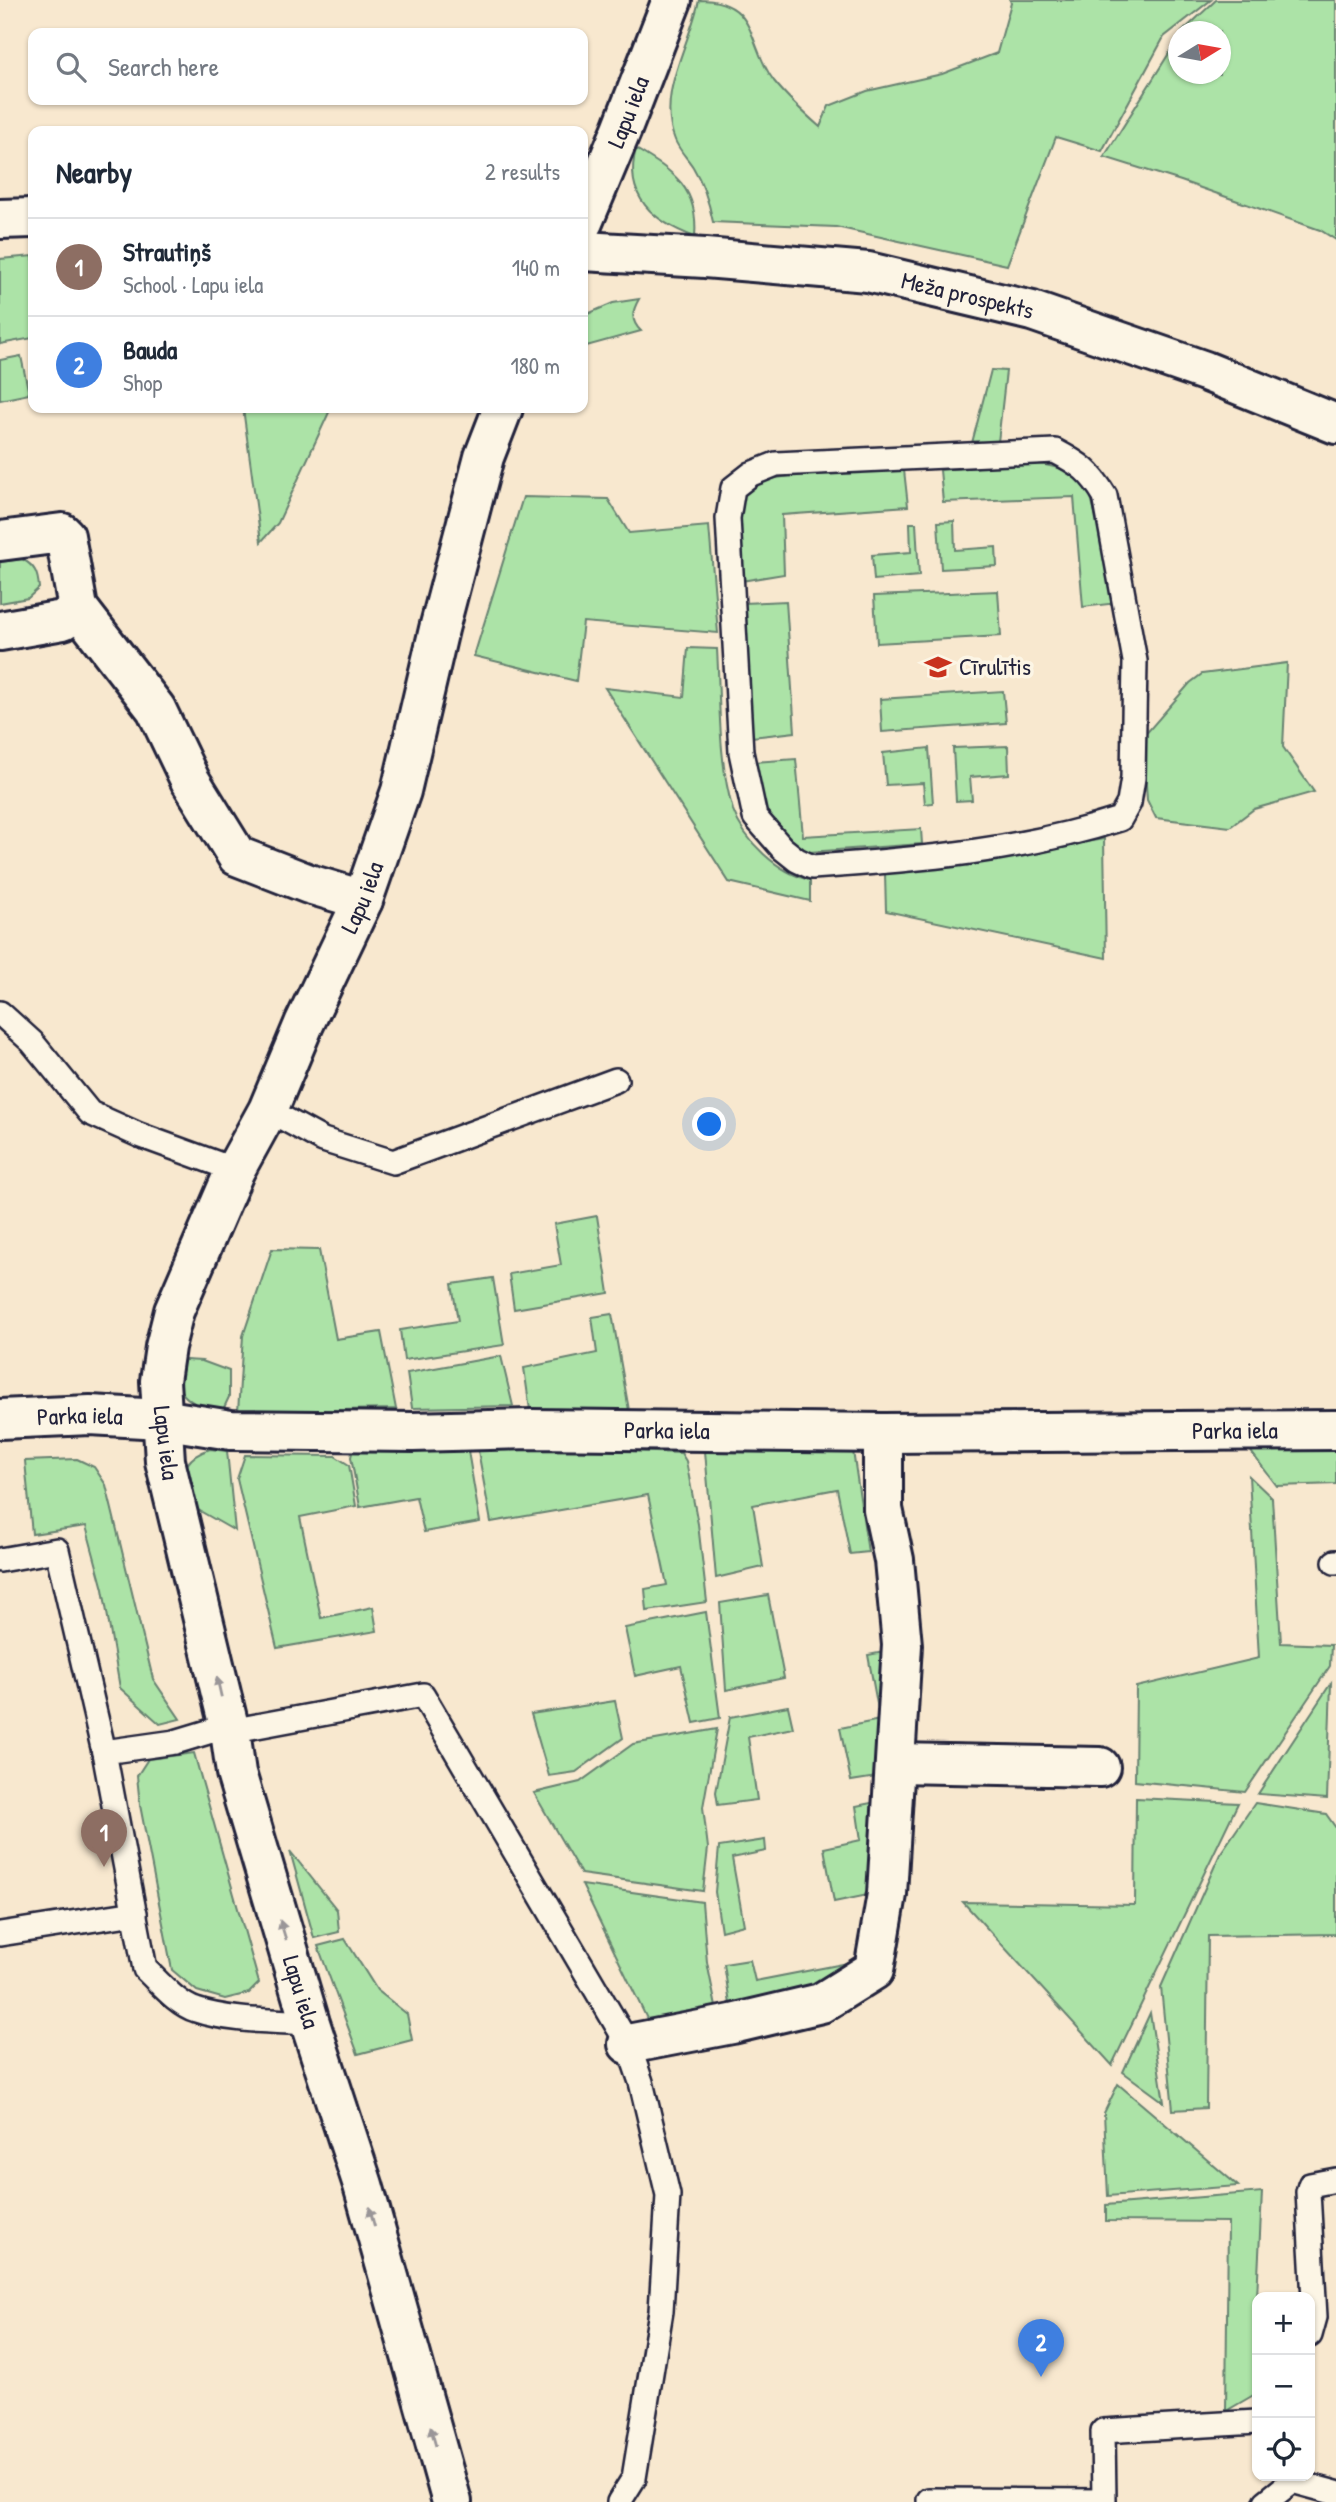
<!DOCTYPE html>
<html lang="en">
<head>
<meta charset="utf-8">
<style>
  :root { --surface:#fff; --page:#f2f2f3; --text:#1f2937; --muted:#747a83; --line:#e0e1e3; --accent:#d93025 }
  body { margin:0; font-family:"Patrick Hand",sans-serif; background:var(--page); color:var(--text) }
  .controls { position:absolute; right:21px; bottom:21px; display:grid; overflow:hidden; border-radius:14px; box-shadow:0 2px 5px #0004 }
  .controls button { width:63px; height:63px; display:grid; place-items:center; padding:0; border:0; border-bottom:2px solid var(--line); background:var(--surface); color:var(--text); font:35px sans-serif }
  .compass { position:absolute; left:1168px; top:21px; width:63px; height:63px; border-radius:50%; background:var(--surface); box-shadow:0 2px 5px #0004; rotate:79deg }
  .you { position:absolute; left:710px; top:1125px; width:24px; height:24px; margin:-18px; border:5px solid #fff; border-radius:50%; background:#1a73e8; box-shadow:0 0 0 10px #1a73e833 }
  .badge { display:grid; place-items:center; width:46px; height:46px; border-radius:50%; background:var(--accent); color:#fff; font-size:23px; font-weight:700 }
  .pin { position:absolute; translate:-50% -58px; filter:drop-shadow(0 2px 4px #0008) }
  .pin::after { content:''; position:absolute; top:37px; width:24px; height:21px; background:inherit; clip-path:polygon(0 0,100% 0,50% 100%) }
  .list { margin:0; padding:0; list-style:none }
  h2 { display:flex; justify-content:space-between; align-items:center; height:91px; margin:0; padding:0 28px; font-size:30px }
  h2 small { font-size:23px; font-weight:400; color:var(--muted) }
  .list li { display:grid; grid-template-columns:46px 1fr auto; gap:21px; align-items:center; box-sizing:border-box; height:98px; padding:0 28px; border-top:2px solid var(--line) }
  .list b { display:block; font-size:26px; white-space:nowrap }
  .list p { margin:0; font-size:23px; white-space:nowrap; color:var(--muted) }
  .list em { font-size:23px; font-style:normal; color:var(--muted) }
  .icon { flex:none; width:38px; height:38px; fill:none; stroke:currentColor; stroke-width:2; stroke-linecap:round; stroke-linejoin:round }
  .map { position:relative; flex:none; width:1336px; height:2502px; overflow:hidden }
  .search { position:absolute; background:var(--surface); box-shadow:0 2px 5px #0004; left:28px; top:28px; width:560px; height:77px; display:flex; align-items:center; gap:18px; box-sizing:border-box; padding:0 24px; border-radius:14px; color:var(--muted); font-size:26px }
  .panel { position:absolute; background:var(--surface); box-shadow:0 2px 5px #0004; left:28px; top:126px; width:560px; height:287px; border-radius:14px }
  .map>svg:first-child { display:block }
</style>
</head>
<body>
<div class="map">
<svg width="1336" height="2502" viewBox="0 0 1336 2502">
  <rect width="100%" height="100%" fill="#f8e8cf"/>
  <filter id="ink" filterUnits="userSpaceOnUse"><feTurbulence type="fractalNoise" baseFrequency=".0143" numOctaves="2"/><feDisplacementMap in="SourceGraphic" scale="14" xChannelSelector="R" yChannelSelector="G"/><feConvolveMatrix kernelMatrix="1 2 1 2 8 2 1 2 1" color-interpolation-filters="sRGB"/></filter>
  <g filter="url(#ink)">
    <g fill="#ace3a7" stroke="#678271" stroke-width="2">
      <path d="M699,0c60,0 48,46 75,81 13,16 30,32 46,46l9,-21 38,-15 75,-17 55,-21 14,-50 -1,-3h201l-47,37 -62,114 -46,-14 -49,128 -171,-38 -123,-5c-4,-20 -9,-37 -20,-55 -6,-9 -14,-17 -18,-27 -19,-46 15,-95 24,-140z"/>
      <path d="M1216,0h120v240l-16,-10 -139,-49 -77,-24 74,-118v35h42v-42l-37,-1z"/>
      <path d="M636,149c38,23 63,39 59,88 -41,-15 -72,-40 -59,-88z"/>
      <path d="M33,256v82l-33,6v-85z"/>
      <path d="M639,299c-7,12 -9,21 2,32l-58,16v-29l2,-3 28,-12z"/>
      <path d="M21,356l8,38 -29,6v-40z"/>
      <path d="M991,370l15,1 -8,71 -26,1z"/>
      <path d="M243,408h88l-53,115 -17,19z"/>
      <path d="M1032,463c31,4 37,6 58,30l28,110 -35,4 -9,-110 -131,5 -3,-32z"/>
      <path d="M904,470l4,36 -126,9 2,59 -43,7 -4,-67 3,-19 17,-14 39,-6z"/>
      <path d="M523,497l85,2 21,34 80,-7 9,107 -135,-11 -7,59 -102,-25z"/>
      <path d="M954,521l1,29 41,-3 1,19 -56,3 -3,-47z"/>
      <path d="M910,523h6l3,53 -45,4 -2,-25 39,-3z"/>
      <path d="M22,559c13,7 16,14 17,29l-11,10 -28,5v-41z"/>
      <path d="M998,591l3,45 -124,7 -3,-47z"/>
      <path d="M786,601l9,131 -43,5 -9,-134z"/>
      <path d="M688,648l29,1c3,49 1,113 16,161 11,31 45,63 77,70v21l-81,-19 -124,-194 79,9z"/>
      <path d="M1287,663l-4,84 31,45 -60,17 -24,18 -74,-9 -9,-18 -4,-63 47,-54 12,-9z"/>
      <path d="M1003,691l3,32 -124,9 -2,-33z"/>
      <path d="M1008,746l1,28 -39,3 2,23 -16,1 -3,-53z"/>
      <path d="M929,748l4,55 -8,1 -2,-21 -37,2 -3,-32z"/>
      <path d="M796,759l7,77 118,-7 1,15 -113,8 -21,-10 -19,-20 -13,-25 -3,-35z"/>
      <path d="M1104,839l2,119 -220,-47 -1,-37z"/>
      <path d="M597,1216l12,77 -95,16 -5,-35 52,-9 -7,-41z"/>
      <path d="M272,1249l47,1 17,89 45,-7 15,77 -158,3 5,-76z"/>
      <path d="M493,1278l11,67 -100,15 -4,-30 58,-9 -6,-37z"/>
      <path d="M612,1314l18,102 -100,-6 -6,-42 73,-15 -5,-36z"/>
      <path d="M501,1356l12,50 -101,2 -5,-35z"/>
      <path d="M169,1359l33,2 27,10v26l-8,17c-33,-10 -45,-19 -52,-55z"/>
      <path d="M354,1444l113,1 13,77 -56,10 -8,-35 -56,10 -9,-50z"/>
      <path d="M477,1445l204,8 5,8 12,63 9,78 -60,9 -2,-22 22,-4 -19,-90 -157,27z"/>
      <path d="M1336,1448v36l-59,2 -28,-37z"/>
      <path d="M210,1449l17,2 8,80 -56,-32c5,-27 2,-40 31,-50z"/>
      <path d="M705,1451h148l15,101 -18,2 -13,-65 -84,16 10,62 -47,11z"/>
      <path d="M245,1455l90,1 14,9 7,41 -56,11 21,101 52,-11 4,24 -100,17 -40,-169z"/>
      <path d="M77,1459l17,8 12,18 47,194 27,40 -20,5 -40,-36 -17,-99 -17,-63 -54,8 -7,-73z"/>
      <path d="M1249,1476l23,22 9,145 50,2 -1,21 -85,126 -110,-11 1,-94 123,-29z"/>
      <path d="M768,1595l16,83 -58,12 -6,-87z"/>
      <path d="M706,1612l14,106 -26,5 -13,-57 -46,10 -10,-48z"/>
      <path d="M884,1652l-7,125 -26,4 -11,-53 40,-8 -12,-65z"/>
      <path d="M1331,1683l-4,116 -69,-5z"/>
      <path d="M615,1701l8,37 -47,34 -27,4 -18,-62z"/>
      <path d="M788,1706l5,22 -45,9 9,63 -39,5 -2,-13 14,-75z"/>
      <path d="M717,1729l-14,78 5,41 -5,43 -122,-17 -47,-81 46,-11 53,-38z"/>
      <path d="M194,1753l65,230 -10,10 -24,6 -28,-8 -25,-21 -32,-165 -3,-29 11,-17z"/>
      <path d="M1136,1798l102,5 -126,262 -149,-163 172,3z"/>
      <path d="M876,1802l-8,93 -34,7 -10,-54 37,-8 -5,-34z"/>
      <path d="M1255,1803l71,11 10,14v106l-128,2 -2,172 -33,2 -12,-123 59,-133z"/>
      <path d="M765,1840l1,11 -34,7 12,67 -23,6 -6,-39 4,-45z"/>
      <path d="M290,1851l47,59 2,22 -25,6z"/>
      <path d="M582,1885l120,17 5,60 10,50 -68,11z"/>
      <path d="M345,1939l32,51 30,24 5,26 -54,14 -40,-108z"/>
      <path d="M750,1960l5,21 93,-18 -21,29 -96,19 -7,-47z"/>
      <path d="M1150,2013l14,89 -41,-30z"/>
      <path d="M1118,2084l120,102 -130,10 -4,-83z"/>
      <path d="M1262,2192l-5,105v96l-31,18 2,-189 -122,-1v-16z"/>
    </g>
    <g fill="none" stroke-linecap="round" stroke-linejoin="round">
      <g stroke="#22223b" stroke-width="28">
        <g id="service">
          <path d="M1055,451c25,13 35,20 50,45l30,165 -2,117 -4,25 -9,16c-99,32 -205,41 -308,48l-15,-7 -15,-12 -27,-31 -14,-65 -13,-234 5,-30 18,-14 25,-10z"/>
          <path d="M0,1013l32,29 58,71 49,22 96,35"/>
          <path d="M268,1110l55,30 70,22 223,-82"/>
          <path d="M0,1560l57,-10 47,202"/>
          <path d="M1335,1562h1"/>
          <path d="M228,1726l-53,16 -71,10 41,217c15,14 32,35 51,41 31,11 81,11 114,13"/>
          <path d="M230,1731l193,-36 205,349 13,38 27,113 -7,116 -27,167 -15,24"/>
          <path d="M0,1934l135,-21"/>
          <path d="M1310,2335l5,-18 -7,-125 2,-7 26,-5"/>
          <path d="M929,2500l175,1 -1,-70 154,-9"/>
          <path d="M1266,2502l26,-21 44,12"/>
        </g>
      </g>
      <g stroke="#22223b" stroke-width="44">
        <g id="minor">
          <path d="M0,219l33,-1"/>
          <path id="s1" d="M583,222l39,-93 50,-129"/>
          <path id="s2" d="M583,251l122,7 163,14 164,39 173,60 131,53"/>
          <path d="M0,541l62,-8 3,3 13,72 78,101 34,71 47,76 72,28 54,16"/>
          <path d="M0,631l63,-11 15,-12"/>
          <path id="s3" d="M0,1419l90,-4 71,4 70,11 182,2 119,-3 351,4 453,-3"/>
          <path d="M896,1763l204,4"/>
          <path d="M628,2044l104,-20 89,-21 53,-33 13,-76 15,-249 -8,-85 -11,-51v-76"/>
          <path id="s4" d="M452,2502l-89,-317 -53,-162 -74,-250 -6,-42 -65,-270 -5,-80 5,-34 9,-36 61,-141 33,-60 36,-86 59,-124 38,-109 38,-162 45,-172 19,-49"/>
        </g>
      </g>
      <use href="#service" stroke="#fcf5e5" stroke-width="23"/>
      <use href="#minor" stroke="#fcf5e5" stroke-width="38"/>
    </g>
    <defs><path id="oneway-solid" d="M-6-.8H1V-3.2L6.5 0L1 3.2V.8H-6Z" transform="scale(1.75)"/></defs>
    <g fill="#9a9698">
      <use href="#oneway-solid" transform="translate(219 1687) rotate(-103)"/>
      <use href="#oneway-solid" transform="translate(283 1930) rotate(-107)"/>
      <use href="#oneway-solid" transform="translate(372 2217) rotate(-105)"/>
      <use href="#oneway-solid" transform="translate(433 2436) rotate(-106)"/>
    </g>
  </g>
  <defs>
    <g id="school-bare" transform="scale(2.1)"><path d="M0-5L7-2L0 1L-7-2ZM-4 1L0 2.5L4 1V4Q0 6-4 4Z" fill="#c8321e" stroke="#fcf5e5" stroke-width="2.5" paint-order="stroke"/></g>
  </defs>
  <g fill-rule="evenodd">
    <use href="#school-bare" x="938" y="667"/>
  </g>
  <g text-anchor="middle" stroke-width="7" stroke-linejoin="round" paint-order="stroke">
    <g font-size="24" fill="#22223b" stroke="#fcf5e5">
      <text dy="8" stroke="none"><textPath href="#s1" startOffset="119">Lapu iela</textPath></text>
      <text dy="8" stroke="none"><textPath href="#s2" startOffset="388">Meža prospekts</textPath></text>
      <text dy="8" stroke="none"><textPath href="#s4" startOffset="1687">Lapu iela</textPath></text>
      <text dy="8" stroke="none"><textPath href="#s3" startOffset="80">Parka iela</textPath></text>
      <text dy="8" stroke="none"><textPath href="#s3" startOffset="668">Parka iela</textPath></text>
      <text dy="8" stroke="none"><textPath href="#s3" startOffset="1236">Parka iela</textPath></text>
      <text transform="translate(166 1443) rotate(83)" y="8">Lapu iela</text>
      <text transform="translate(301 1992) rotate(73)" y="8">Lapu iela</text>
    </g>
    <g font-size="24" fill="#22223b" stroke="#fcf5e5" text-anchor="start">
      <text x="959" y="675">Cīrulītis</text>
    </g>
  </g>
</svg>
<div class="controls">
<button>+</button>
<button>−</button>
<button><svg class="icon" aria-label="locate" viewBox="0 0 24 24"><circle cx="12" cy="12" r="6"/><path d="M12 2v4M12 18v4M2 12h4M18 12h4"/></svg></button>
</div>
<svg class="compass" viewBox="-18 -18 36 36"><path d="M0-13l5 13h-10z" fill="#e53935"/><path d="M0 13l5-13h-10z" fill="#747a83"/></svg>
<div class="you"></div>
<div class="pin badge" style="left:104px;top:1867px;background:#8d6e63">1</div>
<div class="pin badge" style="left:1041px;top:2377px;background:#3f7fe0">2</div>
<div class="search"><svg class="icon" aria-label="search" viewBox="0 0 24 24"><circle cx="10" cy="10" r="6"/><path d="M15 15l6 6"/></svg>Search here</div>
<section class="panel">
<h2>Nearby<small>2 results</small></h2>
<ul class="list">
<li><span class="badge" style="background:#8d6e63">1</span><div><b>Strautiņš</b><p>School · Lapu iela</p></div><em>140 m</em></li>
<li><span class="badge" style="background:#3f7fe0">2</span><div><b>Bauda</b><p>Shop</p></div><em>180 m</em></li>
</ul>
</section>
</div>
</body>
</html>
